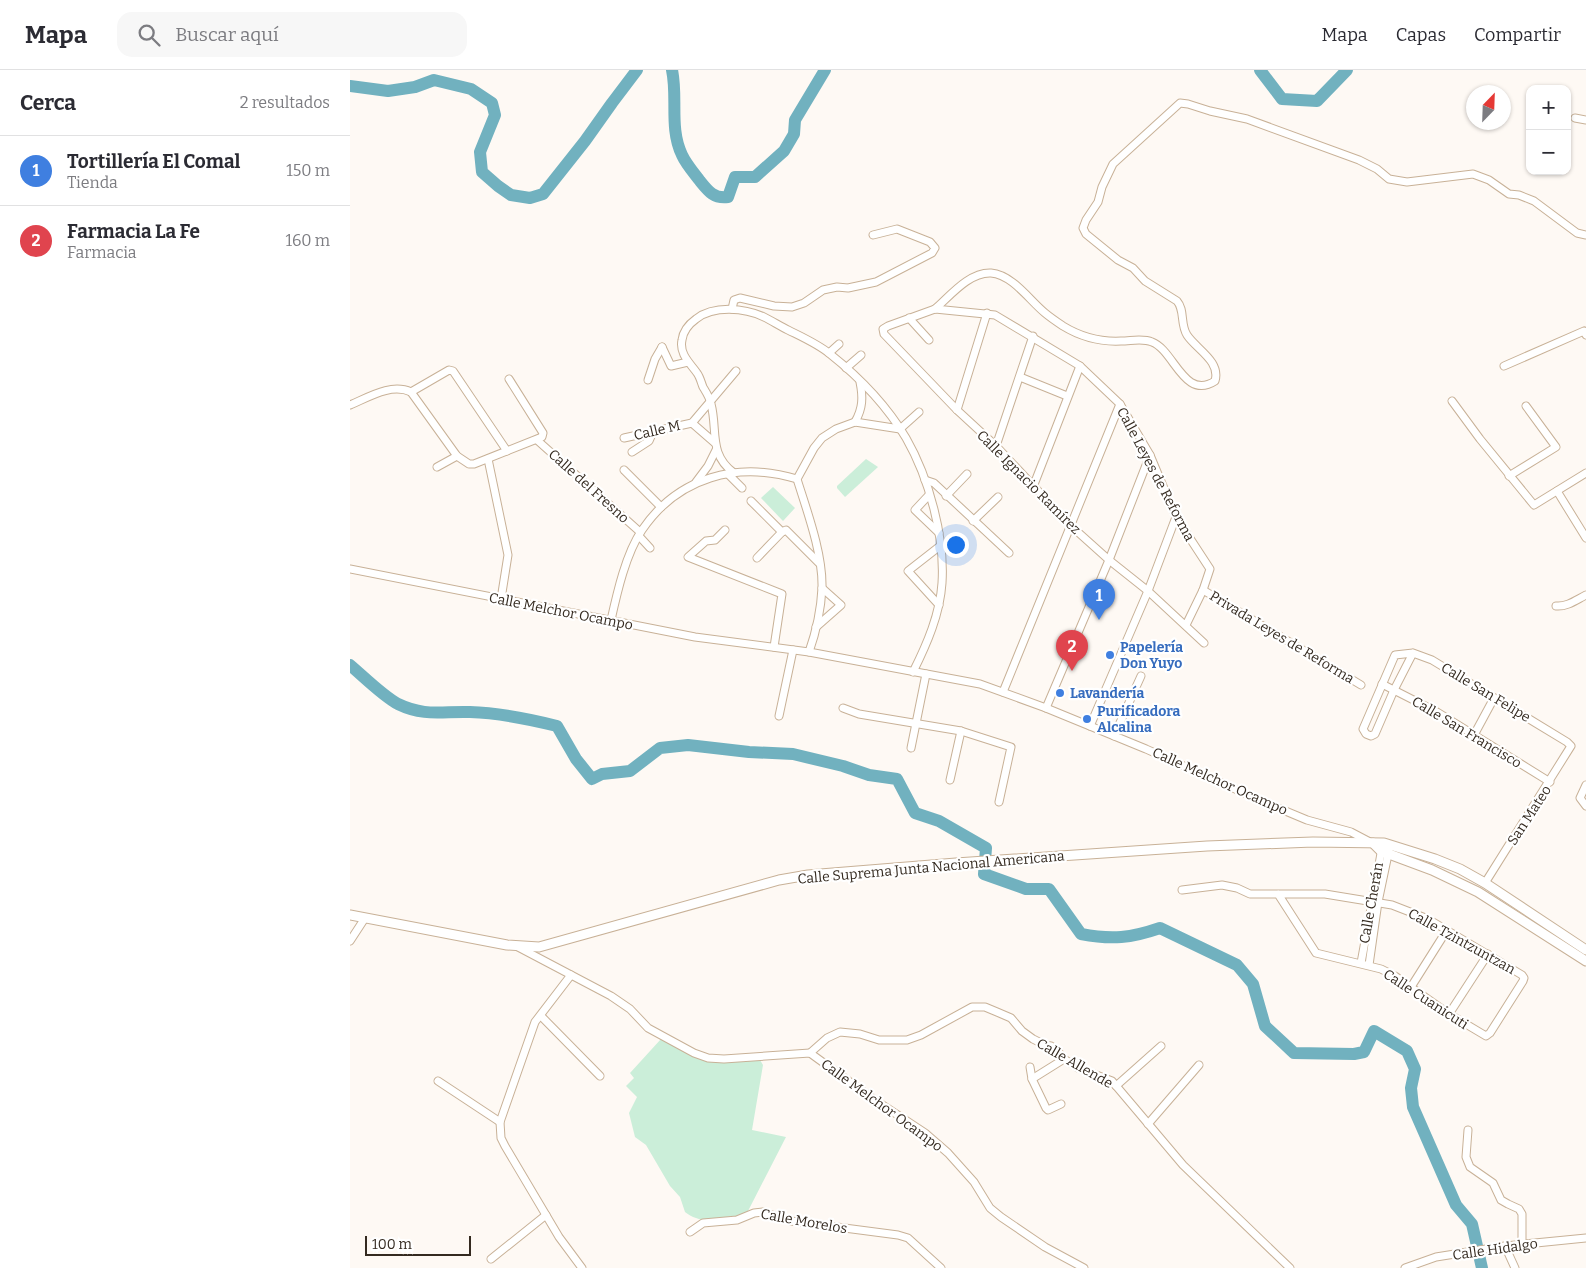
<!DOCTYPE html>
<html lang="es">
<head>
<meta charset="utf-8">
<style>
  :root { --surface:#fff; --page:#f7f7f7; --text:#2b2b33; --muted:#7c7c81; --line:#e1e1e2; --accent:#b45309 }
  body { margin:0; font-family:Bitter,serif; background:var(--page); color:var(--text) }
  .controls { position:absolute; right:15px; top:15px; display:grid; overflow:hidden; border-radius:10px; box-shadow:0 1px 4px #0004 }
  .controls button { width:45px; height:45px; display:grid; place-items:center; padding:0; border:0; border-bottom:1px solid var(--line); background:var(--surface); color:var(--text); font:25px sans-serif }
  .compass { position:absolute; left:1116px; top:15px; width:45px; height:45px; border-radius:50%; background:var(--surface); box-shadow:0 1px 4px #0004; rotate:23deg }
  .scale { position:absolute; left:15px; bottom:12px; width:106px; box-sizing:border-box; padding-left:5px; border:2px solid #342a20; border-top:0; font-size:14px; line-height:18px; white-space:nowrap; color:#342a20; -webkit-text-stroke:4px #fff; paint-order:stroke }
  .you { position:absolute; left:605px; top:474px; width:18px; height:18px; margin:-12px; border:4px solid #fff; border-radius:50%; background:#1a73e8; box-shadow:0 0 0 8px #1a73e833 }
  .badge { display:grid; place-items:center; width:32px; height:32px; border-radius:50%; background:var(--accent); color:#fff; font-size:16px; font-weight:700 }
  .pin { position:absolute; translate:-50% -41px; filter:drop-shadow(0 1px 2px #0008) }
  .pin::after { content:''; position:absolute; top:26px; width:18px; height:15px; background:inherit; clip-path:polygon(0 0,100% 0,50% 100%) }
  .list { margin:0; padding:0; list-style:none }
  h2 { display:flex; justify-content:space-between; align-items:center; height:65px; margin:0; padding:0 20px; font-size:21px }
  h2 small { font-size:16px; font-weight:400; color:var(--muted) }
  .list li { display:grid; grid-template-columns:32px 1fr auto; gap:15px; align-items:center; box-sizing:border-box; height:70px; padding:0 20px; border-top:1px solid var(--line) }
  .list b { display:block; font-size:19px; white-space:nowrap }
  .list p { margin:0; font-size:16px; white-space:nowrap; color:var(--muted) }
  .list em { font-size:16px; font-style:normal; color:var(--muted) }
  .icon { flex:none; width:28px; height:28px; fill:none; stroke:currentColor; stroke-width:2; stroke-linecap:round; stroke-linejoin:round }
  .map { position:relative; flex:none; width:1236px; height:1198px; overflow:hidden }
  header { display:flex; align-items:center; gap:30px; box-sizing:border-box; height:70px; padding:0 25px; background:var(--surface); border-bottom:1px solid var(--line) }
  header strong { font-size:24px }
  nav { display:flex; gap:28px; margin-inline-start:auto; font-size:18px }
  .search { width:350px; height:45px; background:var(--page); display:flex; align-items:center; gap:12px; box-sizing:border-box; padding:0 18px; border-radius:15px; color:var(--muted); font-size:19px }
  main { display:flex }
  aside { flex:1; background:var(--surface) }
  .map>svg:first-child { display:block }
</style>
</head>
<body>
<header>
<strong>Mapa</strong>
<div class="search"><svg class="icon" aria-label="search" viewBox="0 0 24 24"><circle cx="10" cy="10" r="6"/><path d="M15 15l6 6"/></svg>Buscar aquí</div>
<nav><a>Mapa</a><a>Capas</a><a>Compartir</a></nav>
</header>
<main>
<aside>
<h2>Cerca<small>2 resultados</small></h2>
<ul class="list">
<li><span class="badge" style="background:#3f7fe0">1</span><div><b>Tortillería El Comal</b><p>Tienda</p></div><em>150 m</em></li>
<li><span class="badge" style="background:#e0444e">2</span><div><b>Farmacia La Fe</b><p>Farmacia</p></div><em>160 m</em></li>
</ul>
</aside>
<div class="map">
<svg width="1236" height="1198" viewBox="0 0 1236 1198">
  <rect width="100%" height="100%" fill="#fef9f4"/>
  <g fill="#cbeed9">
    <path d="M516,389l12,8 -33,30 -8,-9v-2z"/>
    <path d="M423,417l22,21 -12,13 -22,-23z"/>
    <path d="M311,969l31,16 68,5 3,5 -11,65 34,7 -39,76c-12,5 -39,10 -51,5 -4,-1 -8,-4 -11,-6l-5,-15 -10,-11 -24,-41 -11,-8 -6,-24 8,-16 -11,-11 8,-8 -4,-5z"/>
  </g>
  <g fill="none" stroke-linecap="round" stroke-linejoin="round">
    <g stroke="#71b1bf" stroke-width="12">
      <path d="M322,0c6,28 -3,58 10,85 4,9 12,18 18,26 8,10 14,18 28,16l7,-20h20l29,-26 10,-17 1,-14 30,-50"/>
      <path d="M910,0l22,29 35,2 30,-31"/>
      <path d="M0,16l38,5 27,-4 19,-7 37,9 21,14 3,12 -15,37 2,20 16,14 13,9 19,3 13,-4 42,-53 27,-38 25,-33"/>
      <path d="M0,595c13,11 33,31 48,39 27,13 44,7 72,8 29,1 59,7 87,14l19,33 16,20 10,-5 28,-3 30,-23 28,-3 61,7 44,2 50,12 26,9 28,4 18,34 24,8 47,27 -2,26 42,15h23l32,45c31,6 50,4 79,-6l77,37 16,19 12,42 29,27 60,1 10,-2 10,-21 33,20 8,18 -4,19 2,19 43,98 16,19 10,44"/>
    </g>
    <g stroke="#c8b197" stroke-width="9">
      <g id="minor">
        <path d="M1225,48l11,2"/>
        <path d="M382,239l2,-9 6,-2 34,8 18,1 12,-4 19,-13 14,-3 11,1 28,-6 56,-29 3,-5 -5,-6 -33,-13 -24,6"/>
        <path d="M585,239c15,-13 34,-37 56,-36 22,2 38,27 54,40 6,5 12,9 18,13 18,11 38,16 58,15 10,0 22,-3 31,1 22,8 32,59 63,39 6,-20 -19,-32 -28,-46 -7,-11 -2,-25 -10,-34l-32,-20 -12,-13 -15,-8 -32,-26 -3,-6 3,-8 12,-18 4,-15 11,-23 67,-61 8,1 22,7 37,8 112,41 18,9 12,10 18,3 66,-8 16,6 20,14 10,1 15,6 43,32 9,2"/>
        <path d="M559,248l20,22"/>
        <path d="M312,277l9,19 17,-4"/>
        <path d="M479,283l10,-9"/>
        <path d="M1154,296l80,-35 2,4"/>
        <path d="M496,298l15,-13"/>
        <path d="M670,307l47,19"/>
        <path d="M298,310l7,-21 7,-12"/>
        <path d="M61,322l46,64 12,8h5l68,-27 1,-4 -34,-54"/>
        <path d="M1102,331l28,38 54,66 52,-32"/>
        <path d="M0,335c19,-8 41,-22 61,-13l38,-22 4,1 54,80"/>
        <path d="M607,340l30,-97"/>
        <path d="M505,352c8,-14 8,-25 5,-40"/>
        <path d="M342,353l23,20"/>
        <path d="M550,359l19,-17"/>
        <path d="M274,368l68,-15 44,-52"/>
        <path d="M187,370l103,92"/>
        <path d="M646,376l37,-110"/>
        <path d="M282,382l17,-11 4,-9"/>
        <path d="M138,389l20,96 -7,44"/>
        <path d="M87,397l20,-11"/>
        <path d="M274,400l37,37"/>
        <path d="M384,403c-26,-19 -16,-43 -23,-69 -1,-6 -5,-12 -8,-17 -2,-5 -3,-10 -6,-14 -7,-10 -18,-19 -15,-33 1,-8 7,-16 14,-21 18,-14 49,-11 68,-2 8,4 16,9 24,13 14,7 30,14 42,24 29,23 57,52 76,84 23,40 39,99 36,145 -2,31 -15,61 -29,89"/>
        <path d="M378,404l14,14"/>
        <path d="M1159,406l47,-29 -30,-41"/>
        <path d="M575,410l9,3 75,70"/>
        <path d="M346,412l12,-16 8,-16"/>
        <path d="M683,417l47,-121"/>
        <path d="M1207,421l29,47"/>
        <path d="M579,425l-14,15 24,23"/>
        <path d="M596,426l21,-22"/>
        <path d="M401,431l31,31"/>
        <path d="M623,451l25,-24"/>
        <path d="M375,460l-10,10 -9,1 -18,16 94,37 -8,53"/>
        <path d="M289,466l11,12"/>
        <path d="M407,488l25,-26 4,-2 33,33"/>
        <path d="M0,499l345,68 114,15 171,32 66,24 100,41 118,53 43,18 44,12 19,10"/>
        <path d="M853,520l158,95"/>
        <path d="M589,535l-31,-34 32,-25"/>
        <path d="M1206,536c11,1 20,-6 30,-11"/>
        <path d="M261,550c6,-27 15,-67 31,-90 36,-53 95,-69 155,-51"/>
        <path d="M836,555l17,-35 7,-21 -34,-52 -26,-62 -30,-51 -40,-38 -85,-51 -60,-6 -47,17 -5,3 1,5 73,76 39,36 74,79 39,35 39,31 56,52"/>
        <path d="M466,557l25,-22 -19,-17"/>
        <path d="M459,582c7,-20 12,-43 13,-64 1,-34 -15,-77 -25,-109l17,-31 8,-10 14,-9 19,-7 45,7"/>
        <path d="M1063,583l-19,37 -19,44 -4,2 -5,-2 -3,-5 32,-74 18,-2 19,7 135,82 4,4 -86,137"/>
        <path d="M1032,614l55,28 113,70"/>
        <path d="M653,622l117,-288"/>
        <path d="M493,638l16,6 102,17 50,16 -12,55"/>
        <path d="M696,638l63,-148 41,-105"/>
        <path d="M429,646l14,-66"/>
        <path d="M740,656l58,-135 28,-74"/>
        <path d="M1124,665l20,-37"/>
        <path d="M764,666l27,-60"/>
        <path d="M561,678l15,-74"/>
        <path d="M600,710l11,-49"/>
        <path d="M1236,715l-6,13 6,8"/>
        <path d="M832,820l40,-5 15,3 13,6h75l67,11 36,14 94,56 2,3 -1,3 -33,52 -4,3 -37,-22 -54,-38 -14,-7 -65,-16 -38,-59"/>
        <path d="M0,871l15,-23"/>
        <path d="M168,877l93,49 19,13 18,19 46,25 14,5 16,1 86,-6 62,45 53,35 23,20 26,29 16,26 11,9 44,30 39,21"/>
        <path d="M1011,893l21,-115"/>
        <path d="M1019,895l9,-63 12,-57"/>
        <path d="M221,905l-36,47 -35,100 1,16 4,8 54,91 23,31"/>
        <path d="M1061,917l36,-57"/>
        <path d="M1099,944l39,-60"/>
        <path d="M191,946l59,60"/>
        <path d="M460,983l17,-15 13,-6 20,2 19,6h28l14,-5 51,-28h13l12,5 14,6 11,13 11,8 12,6 6,1 6,4 7,9 14,9 34,13 71,84 107,103"/>
        <path d="M680,997l2,12 14,29 2,2 13,-6"/>
        <path d="M682,1009l32,-20"/>
        <path d="M88,1011l62,41"/>
        <path d="M766,1016l45,-40"/>
        <path d="M798,1054l51,-59"/>
        <path d="M1118,1060l-2,27 4,10 23,16 8,17 7,4 11,5 3,5v30"/>
        <path d="M340,1162l13,-9 34,-3 17,-7 9,-1 28,9 107,14 10,3 33,30"/>
        <path d="M1155,1176l10,22"/>
        <path d="M141,1189l55,-44"/>
        <path d="M1055,1198l31,-11 69,-11 81,-8"/>
      </g>
    </g>
    <g stroke="#c8b197" stroke-width="11">
      <g id="major">
        <path d="M1023,773l8,8 51,19 46,22 108,69"/>
        <path d="M0,845l157,30 32,2 240,-67 29,-5 148,-12 251,-17 106,-4 71,1 51,16 25,10 25,14 101,67"/>
      </g>
    </g>
    <use href="#minor" stroke="#fff" stroke-width="7"/>
    <use href="#major" stroke="#fff" stroke-width="9"/>
  </g>
  <g fill="#3f7fe0" stroke="#fff" stroke-width="2">
    <circle cx="760" cy="585" r="5"/>
    <circle cx="710" cy="623" r="5"/>
    <circle cx="737" cy="649" r="5"/>
  </g>
  <g text-anchor="middle" stroke-width="4.5" stroke-linejoin="round" paint-order="stroke">
    <g font-size="14" fill="#342a20" stroke="#fff">
      <text transform="translate(307 360) rotate(-13)" y="5">Calle M</text>
      <text transform="translate(806 404) rotate(62)" y="5">Calle Leyes de Reforma</text>
      <text transform="translate(679 412) rotate(45)" y="5">Calle Ignacio Ramírez</text>
      <text transform="translate(239 416) rotate(42)" y="5">Calle del Fresno</text>
      <text transform="translate(211 541) rotate(11)" y="5">Calle Melchor Ocampo</text>
      <text transform="translate(932 567) rotate(31)" y="5">Privada Leyes de Reforma</text>
      <text transform="translate(1136 622) rotate(31)" y="5">Calle San Felipe</text>
      <text transform="translate(1117 662) rotate(31)" y="5">Calle San Francisco</text>
      <text transform="translate(870 711) rotate(24)" y="5">Calle Melchor Ocampo</text>
      <text transform="translate(1179 745) rotate(-57)" y="5">San Mateo</text>
      <text transform="translate(581 797) rotate(-5)" y="5">Calle Suprema Junta Nacional Americana</text>
      <text transform="translate(1021 833) rotate(-80)" y="5">Calle Cherán</text>
      <text transform="translate(1112 871) rotate(29)" y="5">Calle Tzintzuntzan</text>
      <text transform="translate(1076 929) rotate(33)" y="5">Calle Cuanicuti</text>
      <text transform="translate(725 993) rotate(30)" y="5">Calle Allende</text>
      <text transform="translate(532 1035) rotate(36)" y="5">Calle Melchor Ocampo</text>
      <text transform="translate(454 1151) rotate(10)" y="5">Calle Morelos</text>
      <text transform="translate(1145 1179) rotate(-8)" y="5">Calle Hidalgo</text>
    </g>
    <g font-size="14" font-weight="bold" fill="#366cbe" stroke="#fff" text-anchor="start">
      <text x="770" y="582">Papelería<tspan x="770" dy="16">Don Yuyo</tspan></text>
      <text x="720" y="628">Lavandería</text>
      <text x="747" y="646">Purificadora<tspan x="747" dy="16">Alcalina</tspan></text>
    </g>
  </g>
</svg>
<div class="controls">
<button>+</button>
<button>−</button>
</div>
<svg class="compass" viewBox="-18 -18 36 36"><path d="M0-13l5 13h-10z" fill="#e53935"/><path d="M0 13l5-13h-10z" fill="#7c7c81"/></svg>
<div class="scale">100 m</div>
<div class="you"></div>
<div class="pin badge" style="left:749px;top:550px;background:#3f7fe0">1</div>
<div class="pin badge" style="left:722px;top:601px;background:#e0444e">2</div>
</div>
</main>
</body>
</html>
